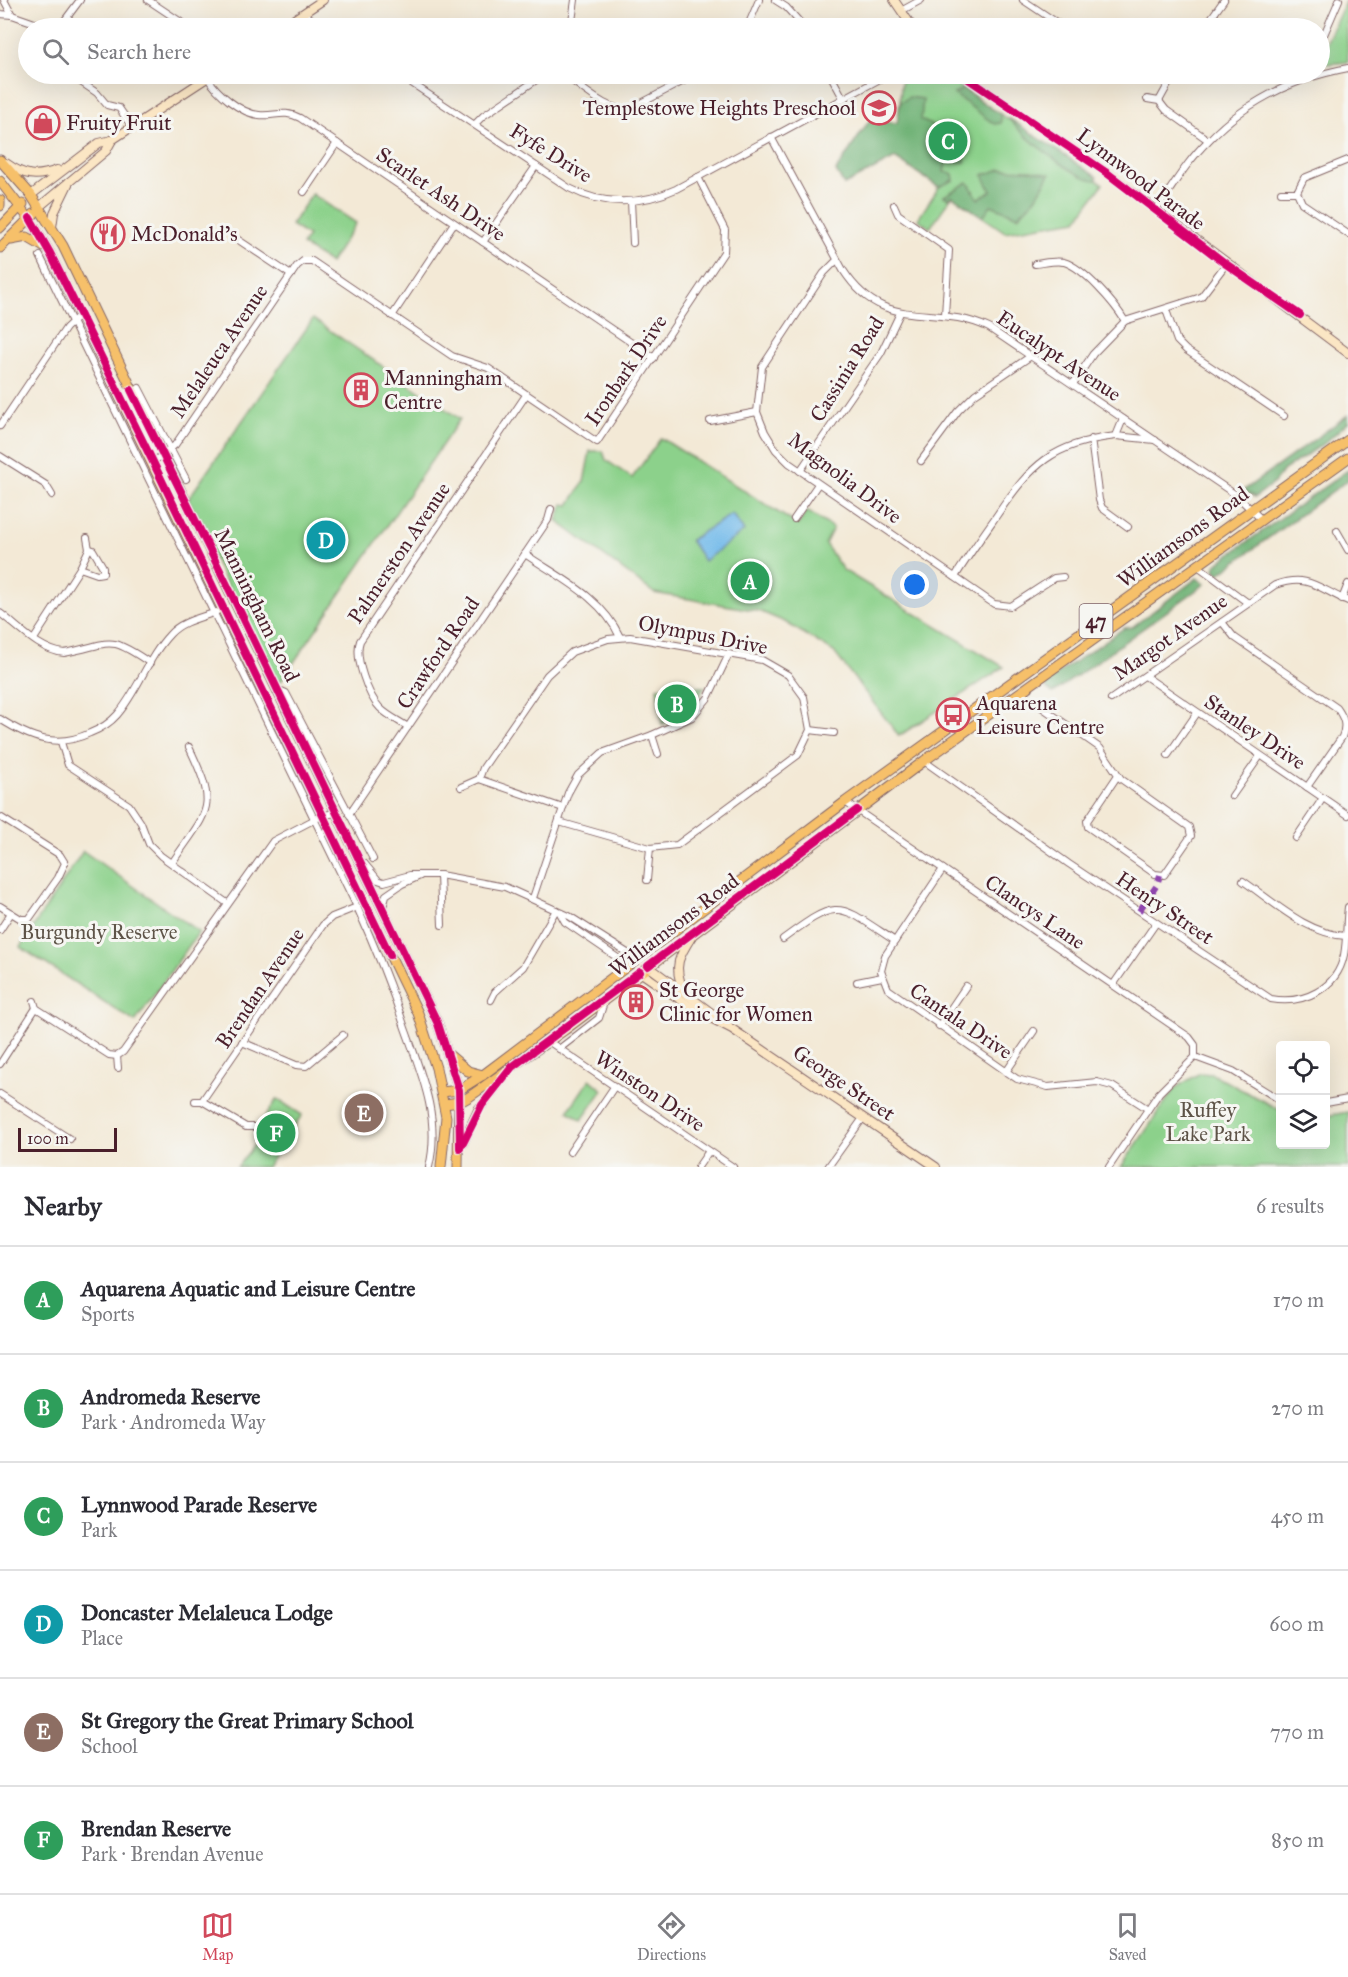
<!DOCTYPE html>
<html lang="en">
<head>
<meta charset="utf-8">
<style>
  :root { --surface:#fff; --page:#f2f2f3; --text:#2b2b33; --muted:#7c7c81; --line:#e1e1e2; --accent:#d1495b }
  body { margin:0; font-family:"IM FELL Great Primer",serif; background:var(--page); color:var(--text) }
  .controls { position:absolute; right:18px; bottom:18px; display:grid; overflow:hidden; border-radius:6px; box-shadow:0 6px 24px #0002 }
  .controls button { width:54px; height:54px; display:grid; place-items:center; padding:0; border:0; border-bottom:2px solid var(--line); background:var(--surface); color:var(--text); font:30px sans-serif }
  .scale { position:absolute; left:18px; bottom:15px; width:99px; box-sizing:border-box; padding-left:6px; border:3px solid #4a1f2b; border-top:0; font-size:16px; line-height:21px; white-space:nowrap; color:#4a1f2b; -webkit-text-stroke:4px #f6f6f2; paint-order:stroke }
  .you { position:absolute; left:915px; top:585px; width:21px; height:21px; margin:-15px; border:4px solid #fff; border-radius:50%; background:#1a73e8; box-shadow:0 0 0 9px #1a73e833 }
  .badge { display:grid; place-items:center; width:39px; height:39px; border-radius:50%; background:var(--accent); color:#fff; font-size:20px; font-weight:700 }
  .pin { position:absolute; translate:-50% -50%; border:3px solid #fff; box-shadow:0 2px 6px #0006 }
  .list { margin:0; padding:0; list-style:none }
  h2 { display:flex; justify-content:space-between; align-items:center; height:78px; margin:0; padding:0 24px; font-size:26px }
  h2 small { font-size:20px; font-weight:400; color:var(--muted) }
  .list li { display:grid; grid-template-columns:39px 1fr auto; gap:18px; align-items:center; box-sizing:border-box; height:108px; padding:0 24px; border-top:2px solid var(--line) }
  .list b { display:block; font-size:22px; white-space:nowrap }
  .list p { margin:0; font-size:20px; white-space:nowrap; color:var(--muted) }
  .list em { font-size:20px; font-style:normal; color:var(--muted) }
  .icon { flex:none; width:33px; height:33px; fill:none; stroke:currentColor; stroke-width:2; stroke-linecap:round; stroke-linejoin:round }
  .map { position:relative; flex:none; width:1348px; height:1167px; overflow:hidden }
  .search { position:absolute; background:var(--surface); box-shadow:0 6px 24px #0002; left:18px; right:18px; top:18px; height:66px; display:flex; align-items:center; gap:15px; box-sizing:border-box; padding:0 21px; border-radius:33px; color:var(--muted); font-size:22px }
  .sheet { height:726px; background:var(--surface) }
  nav { display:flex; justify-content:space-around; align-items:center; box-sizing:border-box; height:84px; border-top:2px solid var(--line); background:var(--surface); font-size:16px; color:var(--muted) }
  nav a { display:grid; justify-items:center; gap:3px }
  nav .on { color:var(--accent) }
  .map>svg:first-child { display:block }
</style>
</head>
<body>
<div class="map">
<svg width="1348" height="1167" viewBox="0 0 1348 1167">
  <rect width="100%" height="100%" fill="#f6f6f2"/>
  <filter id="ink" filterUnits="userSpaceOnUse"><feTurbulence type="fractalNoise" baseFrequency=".0167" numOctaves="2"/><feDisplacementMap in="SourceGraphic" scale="12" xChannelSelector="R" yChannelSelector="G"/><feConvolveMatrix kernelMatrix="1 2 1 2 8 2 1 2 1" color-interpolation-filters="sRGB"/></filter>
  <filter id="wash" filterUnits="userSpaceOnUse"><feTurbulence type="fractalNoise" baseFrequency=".008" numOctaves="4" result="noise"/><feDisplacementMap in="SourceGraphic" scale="24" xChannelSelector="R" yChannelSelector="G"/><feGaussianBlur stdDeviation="1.35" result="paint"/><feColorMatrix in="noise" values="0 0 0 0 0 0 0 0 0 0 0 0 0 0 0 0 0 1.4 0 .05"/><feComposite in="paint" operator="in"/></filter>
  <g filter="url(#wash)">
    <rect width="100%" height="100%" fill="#f3e9d6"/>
    <g fill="#8cd18b" stroke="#6b785b" stroke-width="1.5">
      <path d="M1346,0l2,62 -20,2 -4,-3 -2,-9z"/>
      <path d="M905,74h37l161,110 -26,36 -72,12 -53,-36 -22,32 -12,-9 21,-32 -44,-29 -51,27 -8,-14 33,-50 29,2 4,-48z"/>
      <path d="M312,194l44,29 -26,40 -28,-18 6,-9 -17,-11z"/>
      <path d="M313,319l147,100 -179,262 -6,2 -89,-181z"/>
      <path d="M661,438l137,87 9,-14 26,17 -8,16 18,26 161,97 -105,69 -65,-84 -49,-30 -26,-11 -105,-18 -97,-72 6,-17 6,1 15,-23 6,-31h13l3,9 26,18z"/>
      <path d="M657,687h48l-19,25 -24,12z"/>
      <path d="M83,851l116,81 -64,90 -115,-75z"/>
      <path d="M1200,1073l12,1 68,36v34h46v-28l22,-4v55h-227l54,-79z"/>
      <path d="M590,1079l13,11 -21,30 -14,-9z"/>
      <path d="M277,1099l25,16 -35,52h-30l28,-36 -2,-11z"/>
    </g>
    <g fill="#71b377" stroke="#5e6951" stroke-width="1.5">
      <path d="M963,89l38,26v8l-7,1 -40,-30z"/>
      <path d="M909,97l14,2 -2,21 45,22 -1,20 -19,1 -2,9 9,2 1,6 -15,7 -44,-29 -51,27 -8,-14 33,-50 28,2 3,-20z"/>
      <path d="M1009,118l88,59v3c-18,2 -78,-46 -88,-62z"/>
      <path d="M1001,169l30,1 19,4 -14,24 -18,18 -27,-11 -8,12 -31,-21 -3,3 -5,-3 24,-14 10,17 13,-8 -8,-16z"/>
      <path d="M1348,415v7l-23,21 -41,27 -10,13 -19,14 -12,-6z"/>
      <path d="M1348,470v10l-129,94 -4,-5 1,-5z"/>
      <path d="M1197,578l8,6 -152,109 -7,-5 1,-7 77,-53 8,-1z"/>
    </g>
    <path fill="#72baea" stroke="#5e6c8a" stroke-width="1.5" d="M732,514l12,17 -40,30 -14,-21z"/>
  </g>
  <g filter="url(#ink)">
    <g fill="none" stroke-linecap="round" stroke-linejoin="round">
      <g stroke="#856667" stroke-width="8">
        <g id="minor">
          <path d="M4,0l8,15"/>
          <path d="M148,0l42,28"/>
          <path d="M775,0l11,7 19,21"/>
          <path d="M1023,0l42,28"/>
          <path d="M901,11l20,-11"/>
          <path d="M304,13l18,15"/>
          <path d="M0,14l12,1 37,13"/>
          <path d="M646,27l1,1"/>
          <path d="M59,28l21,-28"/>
          <path d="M571,28l4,-28"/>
          <path d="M747,28l12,-28"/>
          <path d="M1204,28l20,-28"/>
          <path d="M1320,44l19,-44"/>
          <path d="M69,74l28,19 10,12 12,3 13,19"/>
          <path d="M398,74l171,114c34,18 73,17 107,1l213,-115"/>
          <path d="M563,74c18,12 46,41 69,34l65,-34"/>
          <path d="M671,74l6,10"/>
          <path d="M830,74l13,24"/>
          <path d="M207,77c10,16 33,36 52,38 15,2 25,-6 41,3l354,240"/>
          <path d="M414,82l6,-8"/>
          <path d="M1147,99l12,2 7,9 42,30"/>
          <path d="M1159,101l15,-27"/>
          <path d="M475,124l8,-8 62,-42"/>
          <path d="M771,137l72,133c42,65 90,31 146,58l247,167 26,25"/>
          <path d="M1348,160l-44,18 -7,14 5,11 46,31"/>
          <path d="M304,192l33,-49"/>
          <path d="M1281,192h16"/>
          <path d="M631,201l2,42"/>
          <path d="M894,205l4,9 51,36 -4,65"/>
          <path d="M1155,211c17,-23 32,-50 53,-70 38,-40 87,-63 140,-73"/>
          <path d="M237,239l54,36"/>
          <path d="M483,242l53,-76"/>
          <path d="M40,256l317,651c18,40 34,79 48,121 16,45 36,90 24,139"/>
          <path d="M837,260l-13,13 -62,94 -5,45 8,20 11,18 13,13 205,141 17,2 43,-28 9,-1"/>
          <path d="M1035,264c9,-1 20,-4 29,-2 20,6 51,42 61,59"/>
          <path d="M1166,310l11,31 9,9 98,66"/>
          <path d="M392,316l62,-93"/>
          <path d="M1073,384l20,-30 32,-33 76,-24 25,-33"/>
          <path d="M139,388l47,91"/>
          <path d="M1123,419l-7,17 39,4"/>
          <path d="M710,421l47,-9"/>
          <path d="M0,426l66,-98 14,-13"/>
          <path d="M1091,439l8,61 3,8 26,19"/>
          <path d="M0,456l46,29 6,10"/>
          <path d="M921,461l37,-50 17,-17 56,-38"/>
          <path d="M153,462l22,-17 122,-179 6,-5h9l140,95 36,12 109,74 127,-190 1,-22 -27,-53"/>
          <path d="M800,471l81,-118 19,-40"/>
          <path d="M794,519l24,-35"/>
          <path d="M1337,531l11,19"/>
          <path d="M525,554c35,24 77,43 95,83"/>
          <path d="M1198,566l50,37"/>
          <path d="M80,568l17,6 6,-1v-6l-10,-17 -4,-1"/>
          <path d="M955,577c13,-21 28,-42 42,-62 34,-50 56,-72 119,-79"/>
          <path d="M1342,599l6,-15"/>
          <path d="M0,613c20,15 39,37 64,40 49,-9 42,-20 86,10"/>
          <path d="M1222,622l12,15 103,71c7,10 10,17 5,29l-35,50"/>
          <path d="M34,639l46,-71 9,-19 -2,-11"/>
          <path d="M1145,676l203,139"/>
          <path d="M277,689l9,4 87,166"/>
          <path d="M1020,692l80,56 21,31 68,48 2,9 -27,39 -9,-1 -67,-47 -1,-6 31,-46"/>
          <path d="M1111,699l164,-114c34,-12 44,4 73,16"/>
          <path d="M0,719c30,19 56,30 90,14 10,-4 20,-10 27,-18 21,-24 31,-58 53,-81 12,-13 30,-16 46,-22"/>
          <path d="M408,727c-9,-6 -20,-11 -28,-19 -12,-12 -26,-51 -20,-67l166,-246"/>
          <path d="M810,730l24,3"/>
          <path d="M652,735l6,19"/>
          <path d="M61,742l7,23 61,40 12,18 8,21 12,12 66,47"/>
          <path d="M1168,755l29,-42"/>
          <path d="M924,761l145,103 202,135c32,6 66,-10 73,-44 3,-16 2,-32 4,-48"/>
          <path d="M479,779l84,29"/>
          <path d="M461,787l18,-8 4,-11 64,-93 25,-23 36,-13 22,-2 132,23 26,15 16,22 6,33 -12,25 -121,90 -27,3 -91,-26"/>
          <path d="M1232,796l28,-40"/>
          <path d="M845,802l344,235 6,8v12"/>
          <path d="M349,814l176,-260 23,-34 3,-11"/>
          <path d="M0,817l60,38 5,8 -7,15 -29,41h-8l-21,-13"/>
          <path d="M1296,838l27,-40"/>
          <path d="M172,863c37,-55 47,-53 17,-116"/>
          <path d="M364,863l14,17 6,2 26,-7h30l65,12 64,29 68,43"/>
          <path d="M943,869l-58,87 -4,15 7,18 129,90 31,8 49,-5 15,4 36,23"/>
          <path d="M440,875l2,50"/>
          <path d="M647,880l3,-32"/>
          <path d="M1243,881c31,21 64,53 103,55"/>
          <path d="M533,898l35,-105 10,-18 24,-22 50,-18 40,-18 16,-19 21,-44"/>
          <path d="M383,908l3,-13 16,-11 18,-8"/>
          <path d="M560,913l5,9 63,43"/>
          <path d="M0,930l11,-17"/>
          <path d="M783,939c57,-42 54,-36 112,2"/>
          <path d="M857,982l25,-5"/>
          <path d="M1113,985l43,-62"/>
          <path d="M491,1000l4,-8 28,-25 33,-57"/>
          <path d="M34,1001l2,7 73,47 8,1"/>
          <path d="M939,1026l27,-40"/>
          <path d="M548,1041l185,126"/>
          <path d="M242,1042l54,23 10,1 37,-31"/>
          <path d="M559,1049l40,-31 6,-19"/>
          <path d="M0,1064l36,-56"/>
          <path d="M118,1068l-1,-12 6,-4 150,-211 50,-26 14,-2"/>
          <path d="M1006,1072l28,-41"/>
          <path d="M0,1094l70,45"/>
          <path d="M195,1101h7l121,-176 9,-8 25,-10"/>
          <path d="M202,1101l44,26h9"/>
          <path d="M1326,1103l22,-4"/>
          <path d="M570,1152l44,-65"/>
          <path d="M698,1167l11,-16"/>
          <path d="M828,1167l35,-49"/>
          <path d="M1109,1167l50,-74 36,-36 38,14 47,29"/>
        </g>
      </g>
      <g stroke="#856667" stroke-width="10">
        <g id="secondary">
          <path d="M894,0l19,28"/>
          <path d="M281,28l42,-28"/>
          <path d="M961,74l146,99 241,180"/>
          <path d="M6,163c18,13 30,15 51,7"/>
          <path d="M31,195l68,-52 13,-3 101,-66"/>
          <path d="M39,207l67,-56 6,-11"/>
          <path d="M52,227l2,-14 15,-31"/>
          <path d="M648,966l80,59"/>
          <path d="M640,972l57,39 35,18 204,138"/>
          <path d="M683,989c-10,-23 -4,-33 9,-53"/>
        </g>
      </g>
      <g stroke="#856667" stroke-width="11">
        <g id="primary">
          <path d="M0,160l31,35 32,51 375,778 21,66 -1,77"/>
          <path d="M0,181l34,44 16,28 368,760 18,55 10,49 -5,50"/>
          <path d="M0,200v6"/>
          <path d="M0,228l23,-24"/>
          <path d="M11,240l16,-3 17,10"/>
          <path d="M0,248l34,-34"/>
          <path d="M448,1054l20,17 15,4"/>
          <path d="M442,1092l17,-2 24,-15 362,-273 503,-362"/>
          <path d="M444,1104l16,-2 9,-5 97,-68 358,-268 424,-303"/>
          <path d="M463,1143l16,-34 24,-31"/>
        </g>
      </g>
      <use href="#minor" stroke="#fff" stroke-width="6"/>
      <use href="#secondary" stroke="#fbe6c4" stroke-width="8"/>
      <use href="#primary" stroke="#f6c06b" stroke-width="9"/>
      <path stroke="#8e44ad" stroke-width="6" stroke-dasharray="12 6" stroke-linecap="butt" d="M1139,911l18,-26 3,-10"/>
      <g stroke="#f6f6f2" stroke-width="11">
        <g id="cycleway">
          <path d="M961,74l146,99 119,91 74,51"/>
          <path d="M30,218l20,35 103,209 237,493"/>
          <path d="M131,390l105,213 202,421 21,66 1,58"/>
          <path d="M648,966l209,-156"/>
          <path d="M463,1143l19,-38 30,-38 128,-95"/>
        </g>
      </g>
      <use href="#cycleway" stroke="#d6006c" stroke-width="8"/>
    </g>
  </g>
  <defs>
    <g id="school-ring" transform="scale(1.725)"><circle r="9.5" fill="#f6f6f2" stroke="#d1495b" stroke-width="1.5"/><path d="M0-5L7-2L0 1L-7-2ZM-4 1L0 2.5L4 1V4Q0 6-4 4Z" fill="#d1495b"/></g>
    <g id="shop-ring" transform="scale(1.725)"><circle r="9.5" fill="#f6f6f2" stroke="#d1495b" stroke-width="1.5"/><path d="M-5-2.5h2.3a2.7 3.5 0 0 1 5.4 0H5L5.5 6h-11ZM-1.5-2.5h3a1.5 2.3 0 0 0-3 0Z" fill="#d1495b"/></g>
    <g id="restaurant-ring" transform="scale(1.725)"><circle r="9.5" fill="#f6f6f2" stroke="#d1495b" stroke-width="1.5"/><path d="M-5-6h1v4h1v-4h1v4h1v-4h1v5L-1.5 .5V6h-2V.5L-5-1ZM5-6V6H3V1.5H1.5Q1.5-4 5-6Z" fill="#d1495b"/></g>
    <g id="building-ring" transform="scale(1.725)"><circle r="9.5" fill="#f6f6f2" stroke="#d1495b" stroke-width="1.5"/><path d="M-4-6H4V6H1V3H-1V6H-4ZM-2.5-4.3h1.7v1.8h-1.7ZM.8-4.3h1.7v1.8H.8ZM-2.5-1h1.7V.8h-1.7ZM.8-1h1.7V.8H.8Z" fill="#d1495b"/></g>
    <g id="bus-ring" transform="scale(1.725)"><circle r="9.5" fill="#f6f6f2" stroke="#d1495b" stroke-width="1.5"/><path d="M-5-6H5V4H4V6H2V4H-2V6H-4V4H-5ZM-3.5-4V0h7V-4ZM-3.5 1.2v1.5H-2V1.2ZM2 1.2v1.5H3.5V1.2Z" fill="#d1495b"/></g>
  </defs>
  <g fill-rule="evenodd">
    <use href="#school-ring" x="879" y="108"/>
    <use href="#shop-ring" x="43" y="123"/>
    <use href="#restaurant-ring" x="108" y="234"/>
    <use href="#building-ring" x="361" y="390"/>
    <use href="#bus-ring" x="953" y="715"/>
    <use href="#building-ring" x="636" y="1002"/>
  </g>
  <g text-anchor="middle" stroke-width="6" stroke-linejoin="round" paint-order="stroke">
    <rect fill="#f6f6f2" stroke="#7e6067" stroke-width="1.5" x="1079.5" y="604" width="33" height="34" rx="4.5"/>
    <g font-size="20" font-weight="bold" fill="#4a1f2b">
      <text x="1096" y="628">47</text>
    </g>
    <g font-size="21" fill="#4a1f2b" stroke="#f6f6f2" text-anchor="start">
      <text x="856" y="115" text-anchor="end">Templestowe Heights Preschool</text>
      <text x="66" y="130">Fruity Fruit</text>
      <text x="131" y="241">McDonald's</text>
      <text x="384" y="385">Manningham<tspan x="384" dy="24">Centre</tspan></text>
      <text x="976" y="710">Aquarena<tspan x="976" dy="24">Leisure Centre</tspan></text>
      <text x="659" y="997">St George<tspan x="659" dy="24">Clinic for Women</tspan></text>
    </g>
    <g font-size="21" fill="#4a1f2b" stroke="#f6f6f2">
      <text transform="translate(551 153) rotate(32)" y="7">Fyfe Drive</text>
      <text transform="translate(1141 179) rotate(37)" y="7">Lynnwood Parade</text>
      <text transform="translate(441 194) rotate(34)" y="7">Scarlet Ash Drive</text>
      <text transform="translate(219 351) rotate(-56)" y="7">Melaleuca Avenue</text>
      <text transform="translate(1059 356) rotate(34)" y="7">Eucalypt Avenue</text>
      <text transform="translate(847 369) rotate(-58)" y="7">Cassinia Road</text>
      <text transform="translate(626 370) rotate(-56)" y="7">Ironbark Drive</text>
      <text transform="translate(845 478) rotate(37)" y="7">Magnolia Drive</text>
      <text transform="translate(1183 537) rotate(-36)" y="7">Williamsons Road</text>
      <text transform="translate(399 553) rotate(-56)" y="7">Palmerston Avenue</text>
      <text transform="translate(257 605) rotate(64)" y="7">Manningham Road</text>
      <text transform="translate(703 635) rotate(11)" y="7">Olympus Drive</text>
      <text transform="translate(1170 637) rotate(-35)" y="7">Margot Avenue</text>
      <text transform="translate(438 653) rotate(-56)" y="7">Crawford Road</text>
      <text transform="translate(1255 732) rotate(34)" y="7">Stanley Drive</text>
      <text transform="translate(1165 908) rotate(34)" y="7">Henry Street</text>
      <text transform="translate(1035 912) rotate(34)" y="7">Clancys Lane</text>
      <text transform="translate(674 925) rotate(-37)" y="7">Williamsons Road</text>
      <text transform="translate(260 988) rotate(-56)" y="7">Brendan Avenue</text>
      <text transform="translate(961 1021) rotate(34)" y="7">Cantala Drive</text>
      <text transform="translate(844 1083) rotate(34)" y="7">George Street</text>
      <text transform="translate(650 1091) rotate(34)" y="7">Winston Drive</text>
    </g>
    <g font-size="21" fill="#5e5448" stroke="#f6f6f2">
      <text x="99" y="939">Burgundy Reserve</text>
      <text x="1208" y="1117">Ruffey<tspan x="1208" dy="24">Lake Park</tspan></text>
    </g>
  </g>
</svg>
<div class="controls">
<button><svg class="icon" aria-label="locate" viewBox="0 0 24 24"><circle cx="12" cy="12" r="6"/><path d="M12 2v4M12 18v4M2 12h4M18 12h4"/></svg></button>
<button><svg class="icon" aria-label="layers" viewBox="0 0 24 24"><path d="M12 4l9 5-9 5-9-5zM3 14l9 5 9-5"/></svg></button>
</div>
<div class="scale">100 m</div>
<div class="you"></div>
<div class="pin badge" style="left:750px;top:581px;background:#2e9e5b">A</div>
<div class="pin badge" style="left:677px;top:704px;background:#2e9e5b">B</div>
<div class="pin badge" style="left:948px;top:141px;background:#2e9e5b">C</div>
<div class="pin badge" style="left:326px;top:540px;background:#0f9aa8">D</div>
<div class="pin badge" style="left:364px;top:1113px;background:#8d6e63">E</div>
<div class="pin badge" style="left:276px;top:1133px;background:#2e9e5b">F</div>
<div class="search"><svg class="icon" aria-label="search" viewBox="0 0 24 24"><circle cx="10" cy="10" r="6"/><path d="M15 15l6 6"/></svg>Search here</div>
</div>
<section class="sheet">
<h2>Nearby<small>6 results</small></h2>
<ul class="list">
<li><span class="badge" style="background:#2e9e5b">A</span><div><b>Aquarena Aquatic and Leisure Centre</b><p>Sports</p></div><em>170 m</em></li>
<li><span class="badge" style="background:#2e9e5b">B</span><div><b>Andromeda Reserve</b><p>Park · Andromeda Way</p></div><em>270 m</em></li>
<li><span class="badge" style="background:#2e9e5b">C</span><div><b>Lynnwood Parade Reserve</b><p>Park</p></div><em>450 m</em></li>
<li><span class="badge" style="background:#0f9aa8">D</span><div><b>Doncaster Melaleuca Lodge</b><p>Place</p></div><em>600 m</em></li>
<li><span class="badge" style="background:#8d6e63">E</span><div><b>St Gregory the Great Primary School</b><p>School</p></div><em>770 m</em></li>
<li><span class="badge" style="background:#2e9e5b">F</span><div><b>Brendan Reserve</b><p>Park · Brendan Avenue</p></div><em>850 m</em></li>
</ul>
</section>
<nav>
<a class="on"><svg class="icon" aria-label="map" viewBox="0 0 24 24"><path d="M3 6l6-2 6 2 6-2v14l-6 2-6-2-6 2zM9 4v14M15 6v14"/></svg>Map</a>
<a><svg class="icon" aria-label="directions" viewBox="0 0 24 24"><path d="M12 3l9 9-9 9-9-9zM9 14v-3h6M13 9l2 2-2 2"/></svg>Directions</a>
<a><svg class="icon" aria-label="saved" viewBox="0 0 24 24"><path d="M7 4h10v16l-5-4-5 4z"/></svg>Saved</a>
</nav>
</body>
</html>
